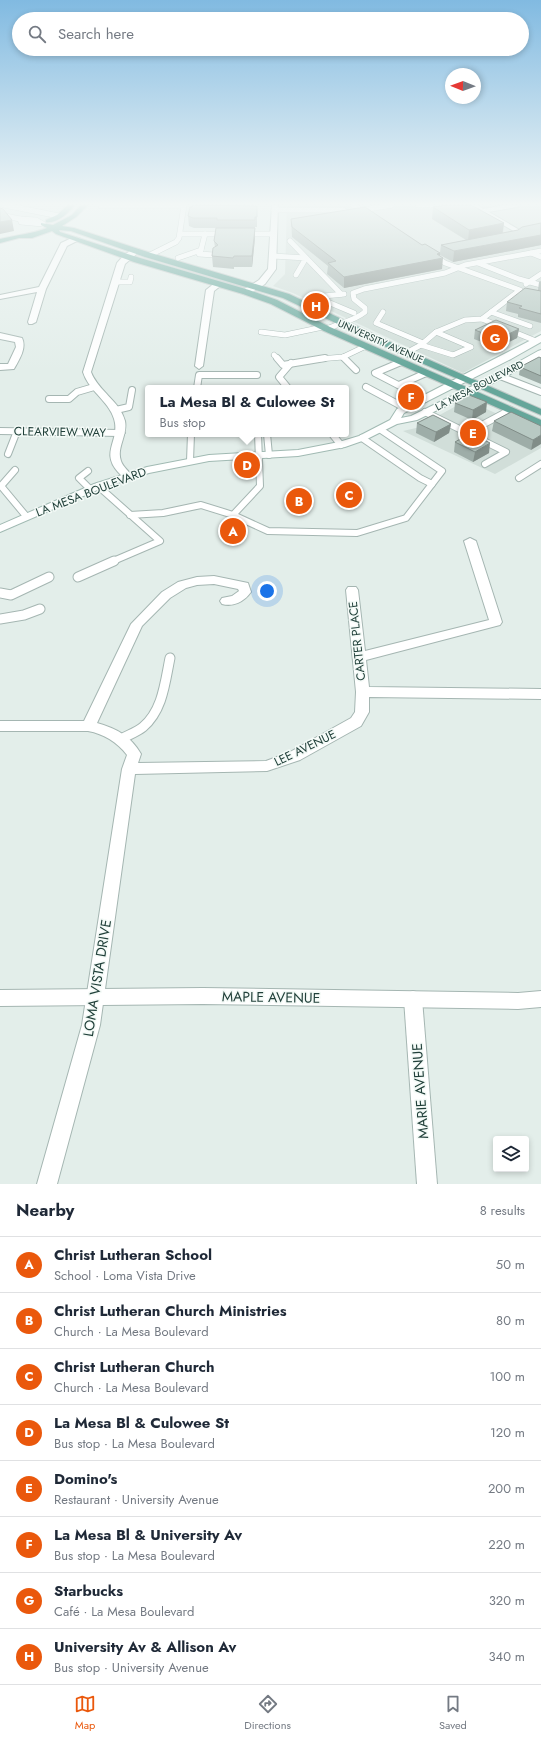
<!DOCTYPE html>
<html lang="en">
<head>
<meta charset="utf-8">
<style>
  :root { --surface:#fff; --page:#f6f6f7; --text:#1f2937; --muted:#747a83; --line:#e0e1e3; --accent:#ea580c }
  body { margin:0; font-family:Jost,sans-serif; background:var(--page); color:var(--text) }
  .controls { position:absolute; right:12px; bottom:12px; display:grid; overflow:hidden; border-radius:4px; box-shadow:0 2px 6px #0003 }
  .controls button { width:36px; height:36px; display:grid; place-items:center; padding:0; border:0; border-bottom:1px solid var(--line); background:var(--surface); color:var(--text); font:20px sans-serif }
  .compass { position:absolute; left:445px; top:68px; width:36px; height:36px; border-radius:50%; background:var(--surface); box-shadow:0 2px 6px #0003; rotate:271deg }
  .you { position:absolute; left:267px; top:591px; width:14px; height:14px; margin:-10px; border:3px solid #fff; border-radius:50%; background:#1a73e8; box-shadow:0 0 0 6px #1a73e833 }
  .badge { display:grid; place-items:center; width:26px; height:26px; border-radius:50%; background:var(--accent); color:#fff; font-size:13px; font-weight:700 }
  .pin { position:absolute; translate:-50% -50%; border:2px solid #fff; box-shadow:0 1px 4px #0006 }
  .popup { position:absolute; left:145px; top:385px; width:204px; height:52px; box-sizing:border-box; display:grid; place-content:center; border-radius:4px; background:var(--surface); filter:drop-shadow(0 1px 3px #0005); font-size:13px; white-space:nowrap; color:var(--muted) }
  .popup b { font-size:15px; color:var(--text) }
  .popup::after { content:''; position:absolute; left:50%; top:100%; margin-left:-8px; border:8px solid transparent; border-top-color:var(--surface) }
  .list { margin:0; padding:0; list-style:none }
  h2 { display:flex; justify-content:space-between; align-items:center; height:52px; margin:0; padding:0 16px; font-size:17px }
  h2 small { font-size:13px; font-weight:400; color:var(--muted) }
  .list li { display:grid; grid-template-columns:26px 1fr auto; gap:12px; align-items:center; box-sizing:border-box; height:56px; padding:0 16px; border-top:1px solid var(--line) }
  .list b { display:block; font-size:15px; white-space:nowrap }
  .list p { margin:0; font-size:13px; white-space:nowrap; color:var(--muted) }
  .list em { font-size:13px; font-style:normal; color:var(--muted) }
  .icon { flex:none; width:22px; height:22px; fill:none; stroke:currentColor; stroke-width:2; stroke-linecap:round; stroke-linejoin:round }
  .map { position:relative; flex:none; width:541px; height:1184px; overflow:hidden }
  .search { position:absolute; background:var(--surface); box-shadow:0 2px 6px #0003; left:12px; right:12px; top:12px; height:44px; display:flex; align-items:center; gap:10px; box-sizing:border-box; padding:0 14px; border-radius:22px; color:var(--muted); font-size:15px }
  .sheet { height:500px; background:var(--surface) }
  nav { display:flex; justify-content:space-around; align-items:center; box-sizing:border-box; height:56px; border-top:1px solid var(--line); background:var(--surface); font-size:11px; color:var(--muted) }
  nav a { display:grid; justify-items:center; gap:2px }
  nav .on { color:var(--accent) }
  .map>svg:first-child { display:block }
</style>
</head>
<body>
<div class="map">
<svg width="541" height="1184" viewBox="0 0 541 1184">
  <rect width="100%" height="100%" fill="#e3eeea"/>
  <g fill="#d1ded9">
    <path d="M287,205h254v126l-78,42 -170,-80 -20,-7 12,-12z"/>
    <path d="M467,400l74,34v14l-46,26 -92,-43 13,-3z"/>
  </g>
  <g fill="none" stroke-linecap="round" stroke-linejoin="round">
    <g stroke="#a5b6b2" stroke-width="6">
      <g id="service-far2">
        <path d="M4,205l55,11"/>
        <path d="M353,205l13,8"/>
        <path d="M418,205h13"/>
        <path d="M101,206h83"/>
        <path d="M274,210h69l7,5"/>
        <path d="M362,210l30,-5"/>
        <path d="M0,215l20,4"/>
        <path d="M20,219l16,1 7,4 -22,-2z"/>
        <path d="M180,234h45"/>
        <path d="M245,234h29"/>
        <path d="M290,241l51,53"/>
        <path d="M201,250l-2,4 15,1"/>
        <path d="M541,251l-10,2 10,4"/>
        <path d="M150,255l26,-13 3,-4 5,-33"/>
        <path d="M273,256l33,2 -10,17"/>
        <path d="M178,258l23,-8 4,-16"/>
        <path d="M478,263l41,16 22,6"/>
        <path d="M115,282h15l1,-5"/>
        <path d="M526,284l15,-10"/>
        <path d="M344,294l-20,2 -1,4 31,13"/>
        <path d="M383,312l-7,11 47,20"/>
        <path d="M491,312l39,14"/>
        <path d="M482,319l54,22"/>
        <path d="M327,329c13,-6 27,-8 38,-17v-4l-11,-9 -1,-6 11,-4 81,-16 20,-8 66,-12"/>
        <path d="M261,332l24,3 38,-8"/>
        <path d="M421,345l32,10 18,-8 -35,-15"/>
        <path d="M406,353l15,-8 15,-13 29,-12 17,-1 38,-29 -75,-27 -12,-8"/>
        <path d="M274,355l4,4"/>
        <path d="M343,357l2,2"/>
        <path d="M319,359l24,-2 23,-11"/>
      </g>
    </g>
    <g stroke="#a5b6b2" stroke-width="8">
      <g id="service-far1">
        <path d="M277,358l6,7 42,-7"/>
        <path d="M344,358l12,12"/>
        <path d="M401,362l-26,11 50,26"/>
        <path d="M500,376l41,16"/>
        <path d="M399,385l27,-12"/>
        <path d="M366,387l39,21"/>
        <path d="M197,388l2,-13h58"/>
        <path d="M288,388l-9,-11 12,-14"/>
        <path d="M49,399h20l8,-7 17,-5"/>
        <path d="M116,410l13,-3 3,-17"/>
        <path d="M425,412l81,40 -21,12"/>
        <path d="M467,433l43,-23"/>
        <path d="M258,434l2,52 -27,29 35,16 89,2 49,-15 36,-47 -61,-41"/>
        <path d="M267,434l2,21"/>
        <path d="M332,434l9,11"/>
        <path d="M362,438l58,40 12,6"/>
        <path d="M8,454l9,-23"/>
        <path d="M190,461l1,-27"/>
        <path d="M15,470l-14,16 25,30"/>
        <path d="M88,471l-9,7 12,12"/>
        <path d="M519,478l22,-14"/>
        <path d="M98,486l62,55 -49,21"/>
        <path d="M130,515l33,-2 38,-8 32,10"/>
      </g>
    </g>
    <g stroke="#a5b6b2" stroke-width="11">
      <g id="service">
        <path d="M78,577l36,-16"/>
        <path d="M0,593l11,2 38,-18"/>
        <path d="M0,619l24,-4 16,-6"/>
        <path d="M121,739c7,-4 16,-7 22,-12 20,-17 22,-45 27,-69"/>
      </g>
    </g>
    <g stroke="#a5b6b2" stroke-width="2">
      <g id="minor">
        <path d="M469,205h8l46,27 -6,1z"/>
        <path d="M74,237l7,2 -14,7 -21,43 -10,33 -4,2h-3l-1,-2 9,-30 -37,7v-4l39,-8 22,-44z"/>
        <path d="M216,282h3l4,2 -9,7 -11,75 -4,3 -4,-3 11,-76z"/>
        <path d="M0,333l22,5c5,10 -3,22 -8,31l-14,1v-6h8l8,-17 -1,-5 -15,-3z"/>
        <path d="M0,428l120,2 5,3 -5,3 -120,-2z"/>
        <path d="M470,538l6,3 26,81 -2,3 -134,35 3,27 172,2v10l-172,-2v15l-8,14 -61,34 -33,11 -132,3 -35,251 -43,159h-20l45,-159 40,-256 5,-14c-10,-13 -23,-21 -39,-24h-88v-10h84l47,-97 31,-32 16,-10 19,-5 17,-1 34,7 3,9c-7,10 -18,15 -29,12l-2,-3 2,-3 10,-2 7,-5 -1,-2 -24,-5 -17,1 -11,3 -16,10 -28,28 -45,97c18,5 34,13 44,31l-3,9 128,-2 24,-9 61,-34 4,-6 1,-20 -10,-102 2,-3h8l2,3 7,61 124,-31 -25,-79z"/>
        <path d="M413,991l6,2 3,6 15,185h-20l-13,-185 3,-6z"/>
      </g>
    </g>
    <g stroke="#a5b6b2" stroke-width="2">
      <g id="tertiary">
        <path d="M272,205h6l-2,64 -11,15 -16,10h-6v-4l16,-10 9,-11z"/>
        <path d="M506,205h14l-3,2 -35,6 -3,-2 3,-2z"/>
        <path d="M133,249h6l1,2 -15,13 -34,108c7,19 29,29 34,49 3,14 -9,27 -4,40 2,6 8,10 11,15l-5,3c-4,-1 -6,-4 -9,-7 -17,-19 0,-30 -3,-49 -3,-20 -26,-31 -32,-51l34,-109 7,-8z"/>
        <path d="M203,988l315,5 23,-2v16l-23,2 -315,-5 -203,2v-16z"/>
      </g>
    </g>
    <g stroke="#a1bab3" stroke-width="2">
      <path id="secondary" d="M541,335v7l-30,17 -107,54 -3,5 10,-2 86,-42 41,-23 3,-1v7l-38,21 -86,42 -20,4 -32,16 -20,7 -47,9 -89,5 -60,12 -47,15 -102,44v-7l94,-41 53,-17 62,-12 89,-5 41,-8 20,-6 31,-16 7,-11z"/>
    </g>
    <g stroke="#c1cac8" stroke-width="2">
      <g id="primary">
        <path d="M68,205h7c-7,8 -18,19 -29,17v-2l11,-5z"/>
        <path d="M81,205h7l-12,12 -14,9 12,2 77,25 138,41 120,57 132,58v6l-138,-60 -120,-57 -138,-41 -74,-26 -12,-1 1,2 80,26 109,32 28,10 53,27 211,93v7l-217,-96 -53,-27 -28,-10 -109,-32 -78,-28 -4,-3 -20,7h-13l-19,5v-4c16,-4 32,-5 47,-11l-6,-3v-2l12,2 19,-10z"/>
      </g>
    </g>
    <use href="#service-far2" stroke="#fff" stroke-width="5"/>
    <use href="#service-far1" stroke="#fff" stroke-width="6"/>
    <use href="#service" stroke="#fff" stroke-width="9"/>
    <use href="#minor" fill="#fff" fill-rule="evenodd"/>
    <use href="#tertiary" fill="#fff" fill-rule="evenodd"/>
    <use href="#secondary" fill="#fff" fill-rule="evenodd"/>
    <use href="#primary" fill="#65a69a" fill-rule="evenodd"/>
  </g>
  <g fill="#9eada8">
    <path d="M257,206v21h-2v11l-3,29h-18v2l-21,-2 -1,-11 3,-9 -1,-6 2,-13h-22l-5,-2 -1,-10z"/>
    <path d="M433,207l71,16 -1,10 15,-3 23,-7v22l-88,17 -13,-7 2,14 -98,19 -17,-14 1,-8 -36,-29 -1,-18 131,26 18,8 1,-8 25,-5 -34,-21z"/>
    <path d="M541,281v42l-23,-6v-3l-12,-3 1,-9 31,-12 1,-8z"/>
    <path d="M519,329l-2,9 -20,10 -23,-9 1,-9z"/>
    <path d="M541,358v26l-22,-9 1,-8z"/>
    <path d="M455,403l31,9 -14,8 -18,-8z"/>
    <path d="M494,421l47,5 -10,24 -39,-19z"/>
    <path d="M417,423l34,1 -2,9 -15,9 -18,-9z"/>
    <path d="M455,442l34,11 -16,9 -19,-10z"/>
  </g>
  <g fill="#818d88">
    <path d="M12,220l2,11 -14,3v-12z"/>
    <path d="M504,223l-2,12 -34,6 1,-11z"/>
    <path d="M255,228v10l-3,29v-11z"/>
    <path d="M541,235v10l-88,17 1,-11z"/>
    <path d="M440,253v6l3,-1 -1,11 -98,19v-11z"/>
    <path d="M519,329l-2,9 -20,10 1,-9z"/>
    <path d="M487,402l-1,10 -14,8 1,-10z"/>
    <path d="M451,424l-2,9 -15,9 2,-10z"/>
    <path d="M541,435v9l-10,6 2,-10z"/>
    <path d="M490,443l-1,10 -16,9 2,-10z"/>
  </g>
  <g fill="#b8c9c3" stroke="#818d88">
    <path d="M193,205l64,1v11h-2v3h-38v-2h-24l-5,-2 2,-9h2z"/>
    <path d="M447,205h24l33,18 -35,7 -36,-23z"/>
    <path d="M365,207l57,38 3,-1 15,9 -3,1 6,4 -99,19 -16,-14 8,-2 -44,-34 -1,-8z"/>
    <path d="M0,208l3,1 9,11 -12,2z"/>
    <path d="M541,223v12l-87,16 -13,-6 77,-15 4,-3z"/>
    <path d="M216,228h39l-3,28h-18l-1,2 -21,-2 1,-8 5,-3 -4,-4z"/>
    <path d="M525,288l16,3v23l-22,-6 3,-2 -15,-4z"/>
    <path d="M496,320l23,9 -21,10 -23,-9z"/>
    <path d="M539,357l2,1v18l-21,-9z"/>
    <path d="M469,395l18,7 -14,8 -18,-7z"/>
    <path d="M511,412l30,14v9l-8,5 -39,-19z"/>
    <path d="M433,415l18,9 -15,8 -19,-9z"/>
    <path d="M471,433l19,10 -15,9 -20,-10z"/>
  </g>
  <linearGradient id="sky" x2="0" y2="1"><stop stop-color="#81bae1"/><stop offset="0.55" stop-color="#f2f7f6"/><stop offset="1" stop-color="#f2f7f6" stop-opacity="0"/></linearGradient>
  <rect width="541" height="371" fill="url(#sky)"/>
  <g text-anchor="middle" stroke-width="3" stroke-linejoin="round" paint-order="stroke">
    <g font-size="10" fill="#21403a" stroke="#f4faf7">
      <text transform="translate(381 341) rotate(24)" y="4">UNIVERSITY AVENUE</text>
      <text transform="translate(479 385) rotate(-27)" y="4">LA MESA BOULEVARD</text>
    </g>
    <g font-size="12" fill="#21403a" stroke="#f4faf7">
      <text transform="translate(60 432) rotate(1)" y="4">CLEARVIEW WAY</text>
      <text transform="translate(91 492) rotate(-21)" y="4">LA MESA BOULEVARD</text>
      <text transform="translate(357 641) rotate(-96)" y="4">CARTER PLACE</text>
      <text transform="translate(305 748) rotate(-26)" y="4">LEE AVENUE</text>
    </g>
    <g font-size="14" fill="#21403a" stroke="#f4faf7">
      <text transform="translate(97 978) rotate(-81)" y="5">LOMA VISTA DRIVE</text>
      <text transform="translate(271 997) rotate(1)" y="5">MAPLE AVENUE</text>
      <text transform="translate(420 1091) rotate(-94)" y="5">MARIE AVENUE</text>
    </g>
  </g>
</svg>
<div class="controls">
<button><svg class="icon" aria-label="layers" viewBox="0 0 24 24"><path d="M12 4l9 5-9 5-9-5zM3 14l9 5 9-5"/></svg></button>
</div>
<svg class="compass" viewBox="-18 -18 36 36"><path d="M0-13l5 13h-10z" fill="#e53935"/><path d="M0 13l5-13h-10z" fill="#747a83"/></svg>
<div class="you"></div>
<div class="pin badge" style="left:233px;top:531px">A</div>
<div class="pin badge" style="left:299px;top:501px">B</div>
<div class="pin badge" style="left:349px;top:495px">C</div>
<div class="pin badge" style="left:247px;top:465px">D</div>
<div class="popup"><b>La Mesa Bl &amp; Culowee St</b>Bus stop</div>
<div class="pin badge" style="left:473px;top:433px">E</div>
<div class="pin badge" style="left:411px;top:397px">F</div>
<div class="pin badge" style="left:495px;top:338px">G</div>
<div class="pin badge" style="left:316px;top:306px">H</div>
<div class="search"><svg class="icon" aria-label="search" viewBox="0 0 24 24"><circle cx="10" cy="10" r="6"/><path d="M15 15l6 6"/></svg>Search here</div>
</div>
<section class="sheet">
<h2>Nearby<small>8 results</small></h2>
<ul class="list">
<li><span class="badge">A</span><div><b>Christ Lutheran School</b><p>School · Loma Vista Drive</p></div><em>50 m</em></li>
<li><span class="badge">B</span><div><b>Christ Lutheran Church Ministries</b><p>Church · La Mesa Boulevard</p></div><em>80 m</em></li>
<li><span class="badge">C</span><div><b>Christ Lutheran Church</b><p>Church · La Mesa Boulevard</p></div><em>100 m</em></li>
<li><span class="badge">D</span><div><b>La Mesa Bl &amp; Culowee St</b><p>Bus stop · La Mesa Boulevard</p></div><em>120 m</em></li>
<li><span class="badge">E</span><div><b>Domino's</b><p>Restaurant · University Avenue</p></div><em>200 m</em></li>
<li><span class="badge">F</span><div><b>La Mesa Bl &amp; University Av</b><p>Bus stop · La Mesa Boulevard</p></div><em>220 m</em></li>
<li><span class="badge">G</span><div><b>Starbucks</b><p>Café · La Mesa Boulevard</p></div><em>320 m</em></li>
<li><span class="badge">H</span><div><b>University Av &amp; Allison Av</b><p>Bus stop · University Avenue</p></div><em>340 m</em></li>
</ul>
</section>
<nav>
<a class="on"><svg class="icon" aria-label="map" viewBox="0 0 24 24"><path d="M3 6l6-2 6 2 6-2v14l-6 2-6-2-6 2zM9 4v14M15 6v14"/></svg>Map</a>
<a><svg class="icon" aria-label="directions" viewBox="0 0 24 24"><path d="M12 3l9 9-9 9-9-9zM9 14v-3h6M13 9l2 2-2 2"/></svg>Directions</a>
<a><svg class="icon" aria-label="saved" viewBox="0 0 24 24"><path d="M7 4h10v16l-5-4-5 4z"/></svg>Saved</a>
</nav>
</body>
</html>
